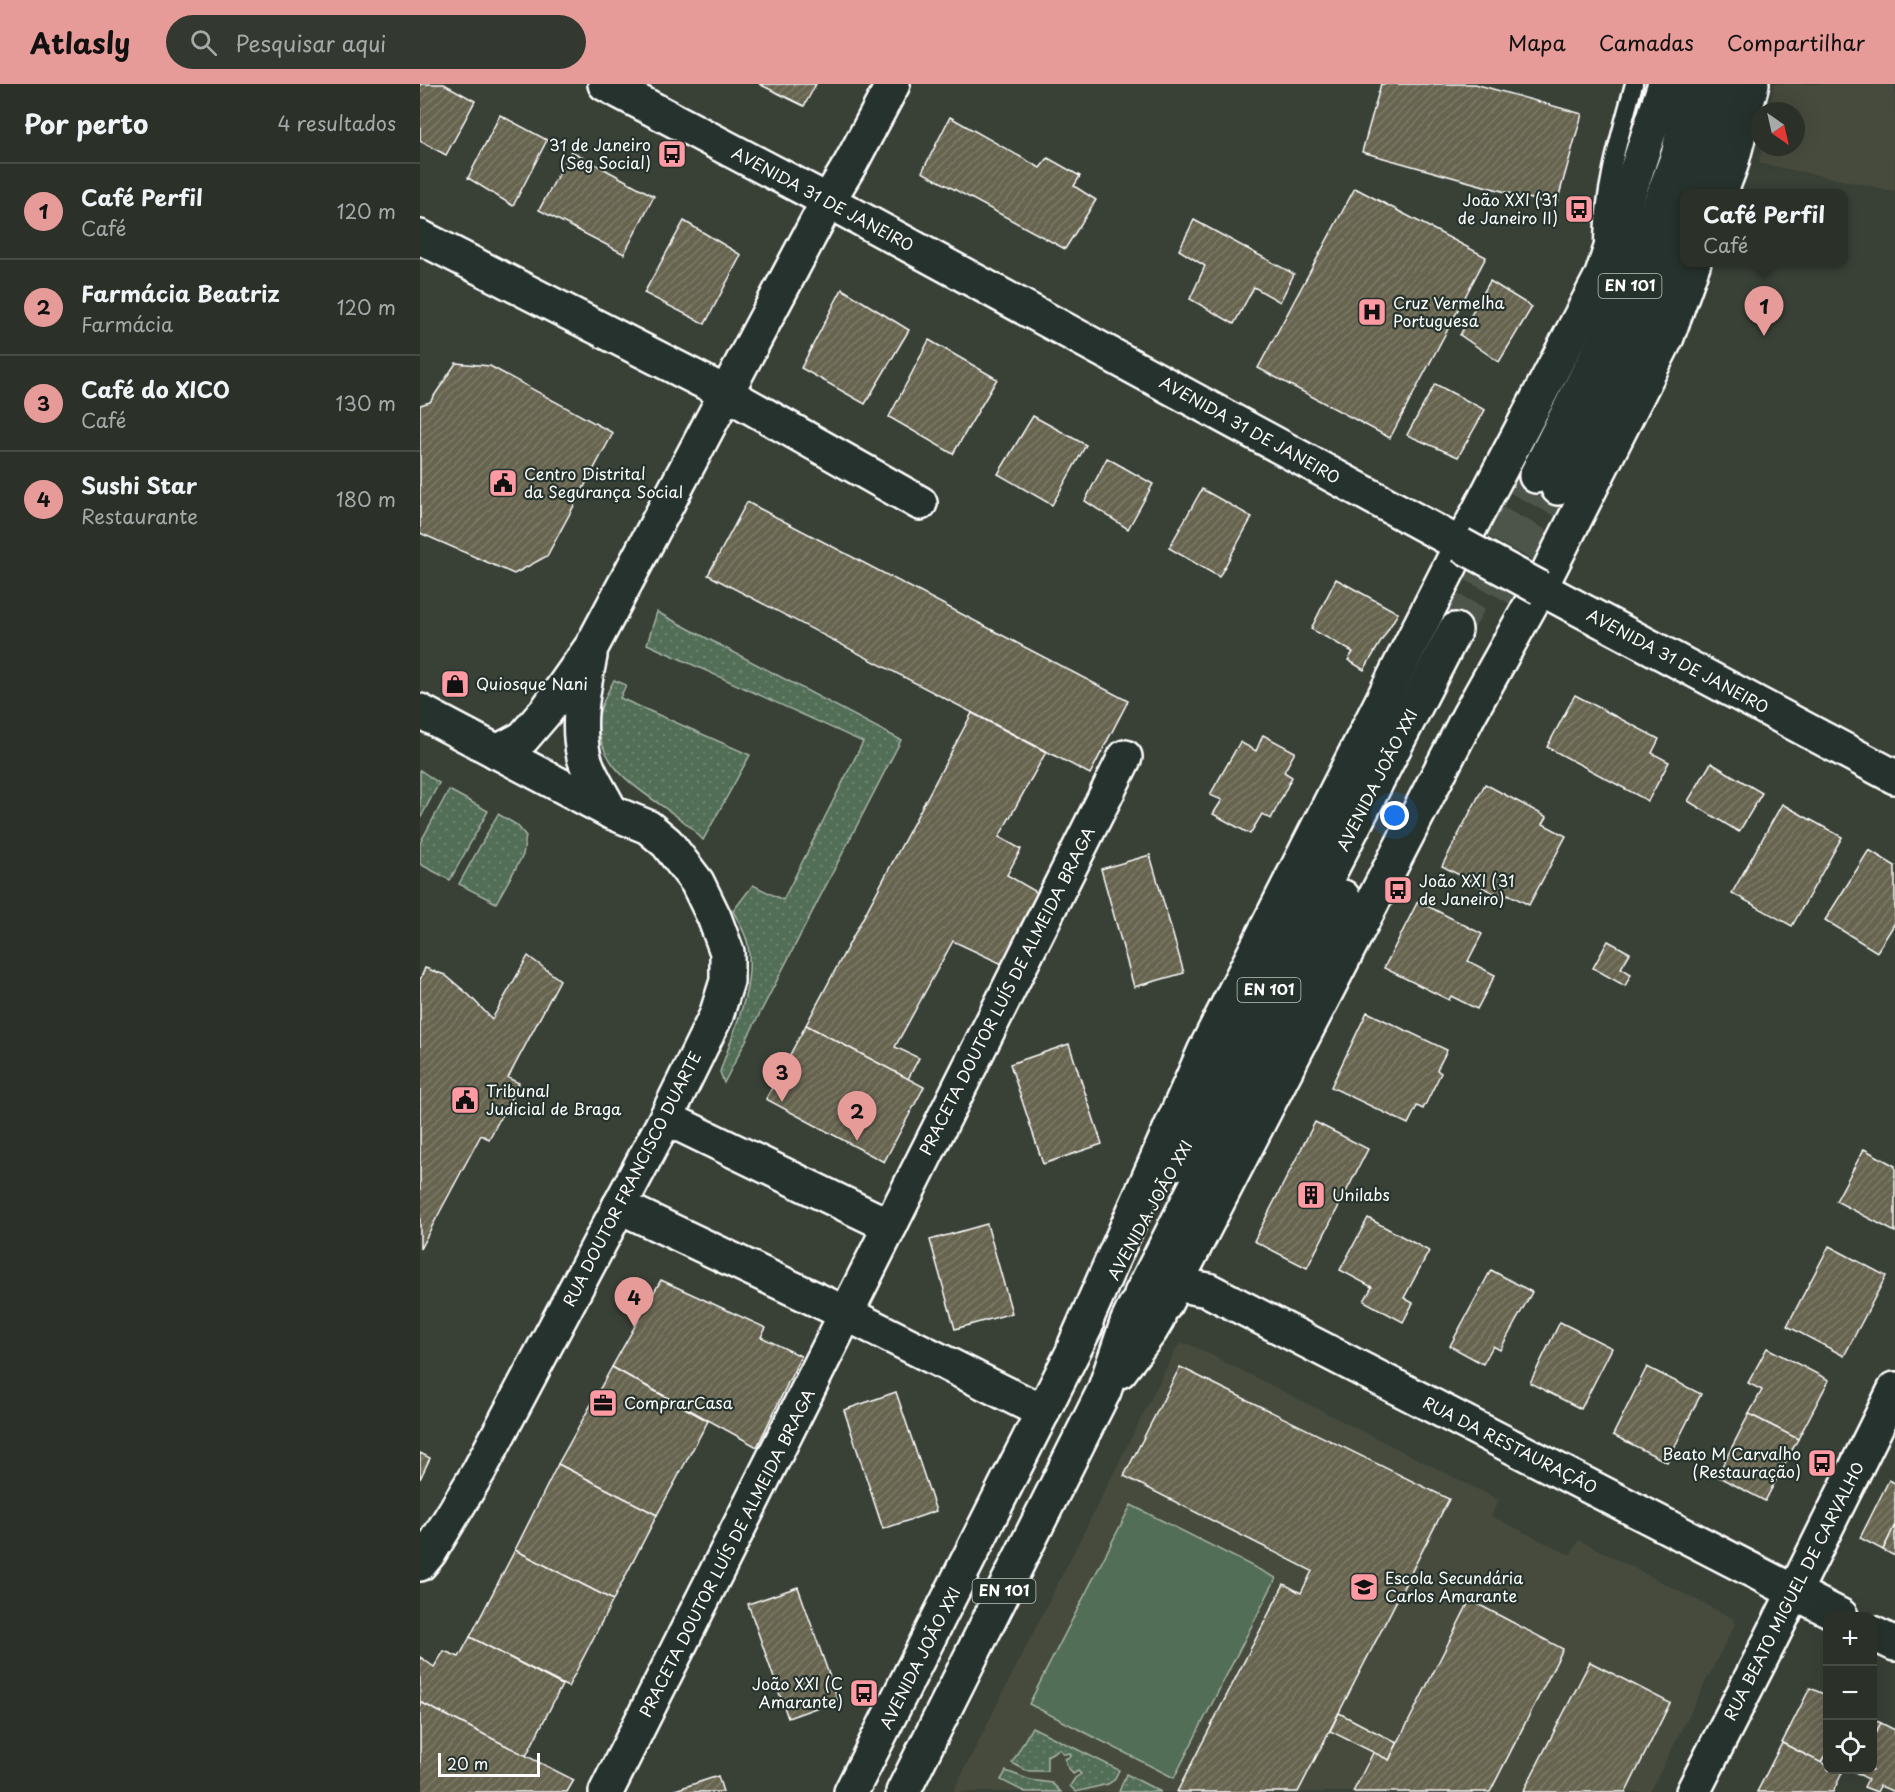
<!DOCTYPE html>
<html lang="pt">
<head>
<meta charset="utf-8">
<style>
  :root { --surface:#2b3129; --page:#333931; --text:#f1f3f6; --muted:#a6a9a8; --line:#474c46; --accent:#e69b98 }
  body { margin:0; font-family:"Playpen Sans",sans-serif; background:var(--page); color:var(--text) }
  .controls { position:absolute; right:18px; bottom:18px; display:grid; overflow:hidden; border-radius:12px; box-shadow:0 6px 24px #0002 }
  .controls button { width:54px; height:54px; display:grid; place-items:center; padding:0; border:0; border-bottom:2px solid var(--line); background:var(--surface); color:var(--text); font:30px sans-serif }
  .compass { position:absolute; left:1331px; top:18px; width:54px; height:54px; border-radius:50%; background:var(--surface); box-shadow:0 6px 24px #0002; rotate:146deg }
  .scale { position:absolute; left:18px; bottom:15px; width:102px; box-sizing:border-box; padding-left:6px; border:3px solid #fff; border-top:0; font-size:16px; line-height:21px; white-space:nowrap; color:#fff; -webkit-text-stroke:4px #26332d; paint-order:stroke }
  .you { position:absolute; left:975px; top:732px; width:21px; height:21px; margin:-15px; border:4px solid #fff; border-radius:50%; background:#1a73e8; box-shadow:0 0 0 9px #1a73e833 }
  .badge { display:grid; place-items:center; width:39px; height:39px; border-radius:50%; background:var(--accent); color:#111; font-size:20px; font-weight:700 }
  .pin { position:absolute; translate:-50% -50px; filter:drop-shadow(0 2px 3px #0008) }
  .pin::after { content:''; position:absolute; top:32px; width:21px; height:18px; background:inherit; clip-path:polygon(0 0,100% 0,50% 100%) }
  .popup { position:absolute; left:1260px; top:105px; width:168px; height:78px; box-sizing:border-box; display:grid; place-content:center; border-radius:12px; background:var(--surface); filter:drop-shadow(0 2px 4px #0005); font-size:20px; white-space:nowrap; color:var(--muted) }
  .popup b { font-size:22px; color:var(--text) }
  .popup::after { content:''; position:absolute; left:50%; top:100%; margin-left:-12px; border:12px solid transparent; border-top-color:var(--surface) }
  .list { margin:0; padding:0; list-style:none }
  h2 { display:flex; justify-content:space-between; align-items:center; height:78px; margin:0; padding:0 24px; font-size:26px }
  h2 small { font-size:20px; font-weight:400; color:var(--muted) }
  .list li { display:grid; grid-template-columns:39px 1fr auto; gap:18px; align-items:center; box-sizing:border-box; height:96px; padding:0 24px; border-top:2px solid var(--line) }
  .list b { display:block; font-size:22px; white-space:nowrap }
  .list p { margin:0; font-size:20px; white-space:nowrap; color:var(--muted) }
  .list em { font-size:20px; font-style:normal; color:var(--muted) }
  .icon { flex:none; width:33px; height:33px; fill:none; stroke:currentColor; stroke-width:2; stroke-linecap:round; stroke-linejoin:round }
  .map { position:relative; flex:none; width:1475px; height:1708px; overflow:hidden }
  header { display:flex; align-items:center; gap:36px; box-sizing:border-box; height:84px; padding:0 30px; background:var(--accent); color:#111 }
  header strong { font-size:28px }
  nav { display:flex; gap:33px; margin-inline-start:auto; font-size:21px }
  .search { width:420px; height:54px; background:var(--page); display:flex; align-items:center; gap:15px; box-sizing:border-box; padding:0 21px; border-radius:33px; color:var(--muted); font-size:22px }
  main { display:flex }
  aside { flex:1; background:var(--surface) }
  .map>svg:first-child { display:block }
</style>
</head>
<body>
<header>
<strong>Atlasly</strong>
<div class="search"><svg class="icon" aria-label="search" viewBox="0 0 24 24"><circle cx="10" cy="10" r="6"/><path d="M15 15l6 6"/></svg>Pesquisar aqui</div>
<nav><a>Mapa</a><a>Camadas</a><a>Compartilhar</a></nav>
</header>
<main>
<aside>
<h2>Por perto<small>4 resultados</small></h2>
<ul class="list">
<li><span class="badge">1</span><div><b>Café Perfil</b><p>Café</p></div><em>120 m</em></li>
<li><span class="badge">2</span><div><b>Farmácia Beatriz</b><p>Farmácia</p></div><em>120 m</em></li>
<li><span class="badge">3</span><div><b>Café do XICO</b><p>Café</p></div><em>130 m</em></li>
<li><span class="badge">4</span><div><b>Sushi Star</b><p>Restaurante</p></div><em>180 m</em></li>
</ul>
</aside>
<div class="map">
<svg width="1475" height="1708" viewBox="0 0 1475 1708">
  <defs>
    <pattern id="grass-dots" width="8" height="8" patternUnits="userSpaceOnUse" patternTransform="scale(1.5)"><rect width="8" height="8" fill="#526e56"/><path d="M2 2h.1M6 6h.1" fill="none" stroke="#6c846f" stroke-width="1.8" stroke-linecap="round"/></pattern>
    <pattern id="building-hatch" width="6" height="6" patternUnits="userSpaceOnUse" patternTransform="scale(1.5)"><rect width="6" height="6" fill="#66634f"/><path d="M-1 1l2-2M0 6l6-6M5 7l2-2" fill="none" stroke="#7d7a69"/></pattern>
  </defs>
  <rect width="100%" height="100%" fill="#394137"/>
  <filter id="ink" filterUnits="userSpaceOnUse"><feTurbulence type="fractalNoise" baseFrequency=".0167" numOctaves="2"/><feDisplacementMap in="SourceGraphic" scale="12" xChannelSelector="R" yChannelSelector="G"/><feConvolveMatrix kernelMatrix="1 2 1 2 8 2 1 2 1" color-interpolation-filters="sRGB"/></filter>
  <g filter="url(#ink)">
    <g fill="#464b3e">
      <path d="M1354,0h121v107l-136,-28 3,-16h34v-36h-27z"/>
      <path d="M762,1260h7l310,156 -8,16 79,39 9,-15 153,78 3,6 -85,168h-697l224,-445z"/>
    </g>
    <g fill="url(#grass-dots)" stroke="#a8b6aa" stroke-width="1.5">
      <path d="M237,528l244,128 -177,343 -4,-11c13,-41 35,-83 28,-127 -2,-11 -9,-23 -15,-34l20,-26 30,15 80,-158 -216,-98z"/>
      <path d="M194,596l12,5 -6,13 130,57 -47,85c-6,-6 -13,-14 -20,-19 -32,-25 -77,-45 -84,-89 0,-4 -1,-9 -1,-14 3,-13 10,-27 16,-38z"/>
      <path d="M0,686l19,13 -19,36z"/>
      <path d="M29,706l39,21 -38,69 -30,-16v-21z"/>
      <path d="M78,730l19,11 9,11 -3,19 -27,48 -37,-19z"/>
      <path d="M612,1643l87,43 -5,10 -6,4 -32,8 -6,-6 5,-8 6,-4 -3,-3 -5,3 -6,-8 -2,-7 6,-3 -1,-3 -6,1 -5,-5 -12,7v15h-20l-15,-8z"/>
      <path d="M586,1687l24,9 22,3 9,9h-36l-24,-12z"/>
      <path d="M706,1690l35,18h-42z"/>
    </g>
    <path fill="#526e56" stroke="#a8b6aa" stroke-width="1.5" d="M711,1421l145,73 -102,200 -145,-74z"/>
    <g fill="url(#building-hatch)" stroke="#fff" stroke-width="1.5">
      <path d="M0,0h24l31,17 -29,54 -26,-14z"/>
      <path d="M339,0h57l-12,22z"/>
      <path d="M961,0h94l107,30 -26,92 -194,-54z"/>
      <path d="M80,31l47,25 -34,66 -45,-28z"/>
      <path d="M530,33l90,51 8,-10 32,18 -6,10 22,14 -31,49 -143,-77z"/>
      <path d="M151,67l83,45 -30,58 -85,-44z"/>
      <path d="M935,104l131,69 -96,181 -132,-70z"/>
      <path d="M774,136l100,54 -14,28 -26,-15 -20,37 -44,-25 15,-33 -26,-16z"/>
      <path d="M264,137l57,34 -36,69 -61,-31z"/>
      <path d="M1070,197l42,26 -33,55 -39,-27z"/>
      <path d="M422,205l67,41 -44,74 -64,-36z"/>
      <path d="M509,256l68,39 -44,75 -64,-37z"/>
      <path d="M36,279l34,3 123,67 -66,123 -33,18 -94,-41v-128l10,-3z"/>
      <path d="M1015,300l50,26 -27,47 -51,-22z"/>
      <path d="M613,332l53,29 -34,60 -54,-31z"/>
      <path d="M687,374l46,26 -25,45 -43,-28z"/>
      <path d="M782,405l50,28 -33,60 -50,-29z"/>
      <path d="M327,418l381,199 -38,73 -382,-199z"/>
      <path d="M916,495l62,34 -34,57 -16,-10 5,-8 -42,-23z"/>
      <path d="M1155,611l84,44 -7,14 17,9 -21,39 -101,-54z"/>
      <path d="M552,629l74,39 -47,85 22,12 -14,26 33,19 -38,70 -49,-23 -58,106 24,11 -11,21 -102,-54z"/>
      <path d="M843,651l32,17 -11,20 8,5 -21,42 -9,-5 -12,20 -37,-20 9,-14 -12,-5 30,-53 16,9z"/>
      <path d="M1291,679l51,30 -23,39 -51,-31z"/>
      <path d="M1065,700l62,33 -4,7 23,12 -37,69 -21,-11 -3,5 -63,-33z"/>
      <path d="M1362,720l60,33 -50,89 -60,-33z"/>
      <path d="M1449,766l26,16v57l-18,29 -52,-32z"/>
      <path d="M730,771l34,118 -50,14 -33,-118z"/>
      <path d="M998,817l64,33 -14,27 27,14 -18,34 -26,-13 -2,4 -65,-32z"/>
      <path d="M1188,857l22,12 -9,15 10,6 -6,12 -32,-18z"/>
      <path d="M108,872l32,24 -52,98 11,5 -30,56 -8,-4 -61,114v-269l5,-12 20,7 24,20 23,24z"/>
      <path d="M947,928l80,38 -10,20 4,3 -18,36 -6,-3 -9,18 -77,-37z"/>
      <path d="M386,941l118,62 -40,75 -118,-63z"/>
      <path d="M649,960l33,100 -59,20 -33,-100z"/>
      <path d="M895,1038l53,27 -61,119 -53,-27z"/>
      <path d="M1444,1065l31,17v66l-59,-31z"/>
      <path d="M948,1134l61,33 -25,47 9,5 -10,19 -39,-21 8,-14 -32,-17z"/>
      <path d="M567,1140l25,89 -57,16 -25,-89z"/>
      <path d="M1409,1162l57,30 -42,80 -57,-30z"/>
      <path d="M1071,1186l41,22 -32,58 -7,-4 -10,18 -33,-18z"/>
      <path d="M241,1196l105,48 -5,9 40,19 -44,91 -145,-80z"/>
      <path d="M1140,1238l52,26 -31,61 -51,-26z"/>
      <path d="M1347,1264l62,32 -31,59 -49,-25 13,-24 -14,-7z"/>
      <path d="M192,1283l96,54 -51,94 -99,-51z"/>
      <path d="M760,1283l269,132 -151,293h-121l107,-208 17,9 11,-22 -188,-95z"/>
      <path d="M1227,1283l54,27 -34,68 -54,-27z"/>
      <path d="M476,1308l40,119 -53,18 -39,-119z"/>
      <path d="M1329,1330l49,25 -33,62 -48,-25z"/>
      <path d="M0,1369l10,5 -10,21z"/>
      <path d="M138,1380l99,51 -44,85 -98,-50z"/>
      <path d="M1469,1396l6,3v42l-12,25 -23,-12z"/>
      <path d="M1475,1441v31l-12,-6z"/>
      <path d="M95,1466l98,50 -45,87 -98,-50z"/>
      <path d="M378,1503l40,113 -50,18 -40,-114z"/>
      <path d="M1050,1516l93,49 -73,143h-137l21,-41 15,9z"/>
      <path d="M50,1553l92,48 -36,71 -106,-54v-45l14,10 10,-16 15,6z"/>
      <path d="M1170,1578l80,41 -44,89h-103z"/>
      <path d="M1390,1604l18,8v53l-7,14 -39,-20z"/>
      <path d="M0,1618l154,78 -7,12h-147z"/>
      <path d="M919,1629l58,30 -8,17 -59,-29z"/>
      <path d="M1452,1634l9,5 -9,16z"/>
      <path d="M1461,1639l14,7v62l-15,-6 -3,6 -13,-5 4,-8 -13,-7 2,-2h15v-31z"/>
      <path d="M1362,1659l46,23v4h7l7,3 -9,19h-76z"/>
      <path d="M298,1692l5,16h-54z"/>
    </g>
    <g fill="none" stroke-linecap="round" stroke-linejoin="round">
      <g stroke="#4d544b" stroke-width="33" stroke-dasharray="33 16" stroke-linecap="butt">
        <path d="M1078,513l60,-109"/>
        <path d="M1035,546l81,-154"/>
      </g>
      <g stroke="#fff" stroke-width="21">
        <path id="lane" d="M1183,157c1,-54 17,-105 31,-157"/>
      </g>
      <g stroke="#fff" stroke-width="38">
        <g id="street">
          <path d="M0,153l306,156 194,110"/>
          <path d="M170,572c-7,34 -14,68 -6,101 5,19 19,38 27,55"/>
          <path d="M0,627l191,101 37,15 19,16 30,39 17,35 13,35v29l-11,35 -50,102 -187,353 -49,81 -10,12"/>
          <path d="M77,668l26,-14 24,-28 45,-64 236,-445 23,-38 42,-79"/>
          <path d="M199,1122l228,108 196,98"/>
          <path d="M470,1142l235,-469"/>
          <path d="M755,1200l33,6 633,326"/>
          <path d="M1452,1549l23,11"/>
          <path d="M186,1708l284,-566 -224,-108"/>
        </g>
      </g>
      <g stroke="#fff" stroke-width="38">
        <g id="secondary">
          <path d="M185,0l223,117 633,344"/>
          <path d="M1120,504l355,189"/>
          <path d="M1273,1708l77,-151 125,-252"/>
        </g>
      </g>
      <g stroke="#fff" stroke-width="38">
        <g id="primary">
          <path d="M1271,110l12,-31 18,-79"/>
          <path d="M1300,110l11,-29 21,-81"/>
          <path d="M1116,392l87,-172 55,-149 15,-71"/>
          <path d="M1138,404l84,-165 42,-111"/>
          <path d="M756,1079l54,-98 225,-435"/>
          <path d="M721,1210l202,-397"/>
          <path d="M744,1222l305,-591 71,-127 127,-251 27,-75"/>
          <path d="M655,1261l130,-295 256,-505 141,-270 63,-191"/>
          <path d="M700,1287l31,-41 7,-12"/>
          <path d="M431,1708l235,-466"/>
          <path d="M483,1708l201,-401 23,-68 8,-17"/>
        </g>
      </g>
      <use href="#lane" stroke="#26332d" stroke-width="16"/>
      <use href="#street" stroke="#26332d" stroke-width="33"/>
      <use href="#secondary" stroke="#26332d" stroke-width="33"/>
      <use href="#primary" stroke="#26332d" stroke-width="33"/>
      <g stroke="#fff" stroke-width="38" stroke-linecap="butt">
        <path id="secondary-bridge" d="M1041,461l79,43"/>
      </g>
      <use href="#secondary-bridge" stroke="#26332d" stroke-width="33"/>
    </g>
  </g>
  <defs>
    <g id="bus-square" transform="scale(1.5)"><rect x="-9" y="-9" width="18" height="18" rx="4" fill="#ff9aa2" stroke="#26332d"/><path d="M-5-6H5V4H4V6H2V4H-2V6H-4V4H-5ZM-3.5-4V0h7V-4ZM-3.5 1.2v1.5H-2V1.2ZM2 1.2v1.5H3.5V1.2Z" fill="#111"/></g>
    <g id="hospital-square" transform="scale(1.5)"><rect x="-9" y="-9" width="18" height="18" rx="4" fill="#ff9aa2" stroke="#26332d"/><path d="M-5-5h3v3.5h4V-5h3V5h-3V1.5h-4V5h-3Z" fill="#111"/></g>
    <g id="civic-square" transform="scale(1.5)"><rect x="-9" y="-9" width="18" height="18" rx="4" fill="#ff9aa2" stroke="#26332d"/><path d="M-.6-6.5H3V-4.5H.6V-3L4-1V1h2V6H-6V1h2V-1L-.6-3ZM-1.2 2.5V6h2.4V2.5Z" fill="#111"/></g>
    <g id="shop-square" transform="scale(1.5)"><rect x="-9" y="-9" width="18" height="18" rx="4" fill="#ff9aa2" stroke="#26332d"/><path d="M-5-2.5h2.3a2.7 3.5 0 0 1 5.4 0H5L5.5 6h-11ZM-1.5-2.5h3a1.5 2.3 0 0 0-3 0Z" fill="#111"/></g>
    <g id="building-square" transform="scale(1.5)"><rect x="-9" y="-9" width="18" height="18" rx="4" fill="#ff9aa2" stroke="#26332d"/><path d="M-4-6H4V6H1V3H-1V6H-4ZM-2.5-4.3h1.7v1.8h-1.7ZM.8-4.3h1.7v1.8H.8ZM-2.5-1h1.7V.8h-1.7ZM.8-1h1.7V.8H.8Z" fill="#111"/></g>
    <g id="office-square" transform="scale(1.5)"><rect x="-9" y="-9" width="18" height="18" rx="4" fill="#ff9aa2" stroke="#26332d"/><path d="M-6-3h4V-5.5h4V-3h4V5H-6ZM-1-4.5V-3h2v-1.5ZM-6 0V1H6V0Z" fill="#111"/></g>
    <g id="school-square" transform="scale(1.5)"><rect x="-9" y="-9" width="18" height="18" rx="4" fill="#ff9aa2" stroke="#26332d"/><path d="M0-5L7-2L0 1L-7-2ZM-4 1L0 2.5L4 1V4Q0 6-4 4Z" fill="#111"/></g>
  </defs>
  <g fill-rule="evenodd">
    <use href="#bus-square" x="252" y="70"/>
    <use href="#bus-square" x="1159" y="125"/>
    <use href="#hospital-square" x="952" y="228"/>
    <use href="#civic-square" x="83" y="399"/>
    <use href="#shop-square" x="35" y="600"/>
    <use href="#bus-square" x="978" y="806"/>
    <use href="#civic-square" x="45" y="1016"/>
    <use href="#building-square" x="891" y="1111"/>
    <use href="#office-square" x="183" y="1319"/>
    <use href="#bus-square" x="1402" y="1379"/>
    <use href="#school-square" x="944" y="1503"/>
    <use href="#bus-square" x="444" y="1609"/>
  </g>
  <g text-anchor="middle" stroke-width="4.5" stroke-linejoin="round" paint-order="stroke">
    <g fill="#26332d" stroke="#bec2c0" stroke-width="1.5">
      <rect x="1178.5" y="190" width="63" height="24" rx="4.5"/>
      <rect x="817.5" y="894" width="63" height="24" rx="4.5"/>
      <rect x="552.5" y="1495" width="63" height="24" rx="4.5"/>
    </g>
    <g font-size="15" font-weight="bold" fill="#fff">
      <text x="1210" y="207">EN 101</text>
      <text x="849" y="911">EN 101</text>
      <text x="584" y="1512">EN 101</text>
    </g>
    <g font-size="16" fill="#fff" stroke="#26332d" text-anchor="start">
      <text x="231" y="67" text-anchor="end">31 de Janeiro<tspan x="231" dy="18">(Seg Social)</tspan></text>
      <text x="1138" y="122" text-anchor="end">João XXI (31<tspan x="1138" dy="18">de Janeiro II)</tspan></text>
      <text x="973" y="225">Cruz Vermelha<tspan x="973" dy="18">Portuguesa</tspan></text>
      <text x="104" y="396">Centro Distrital<tspan x="104" dy="18">da Segurança Social</tspan></text>
      <text x="56" y="606">Quiosque Nani</text>
      <text x="999" y="803">João XXI (31<tspan x="999" dy="18">de Janeiro)</tspan></text>
      <text x="66" y="1013">Tribunal<tspan x="66" dy="18">Judicial de Braga</tspan></text>
      <text x="912" y="1117">Unilabs</text>
      <text x="204" y="1325">ComprarCasa</text>
      <text x="1381" y="1376" text-anchor="end">Beato M Carvalho<tspan x="1381" dy="18">(Restauração)</tspan></text>
      <text x="965" y="1500">Escola Secundária<tspan x="965" dy="18">Carlos Amarante</tspan></text>
      <text x="423" y="1606" text-anchor="end">João XXI (C<tspan x="423" dy="18">Amarante)</tspan></text>
    </g>
    <g font-size="16" fill="#fff" stroke="#26332d">
      <text transform="translate(403 115) rotate(28)" y="6">AVENIDA 31 DE JANEIRO</text>
      <text transform="translate(830 346) rotate(29)" y="6">AVENIDA 31 DE JANEIRO</text>
      <text transform="translate(1258 577) rotate(28)" y="6">AVENIDA 31 DE JANEIRO</text>
      <text transform="translate(957 696) rotate(-63)" y="6">AVENIDA JOÃO XXI</text>
      <text transform="translate(587 907) rotate(-63)" y="6">PRACETA DOUTOR LUÍS DE ALMEIDA BRAGA</text>
      <text transform="translate(212 1095) rotate(-63)" y="6">RUA DOUTOR FRANCISCO DUARTE</text>
      <text transform="translate(730 1126) rotate(-61)" y="6">AVENIDA JOÃO XXI</text>
      <text transform="translate(1090 1361) rotate(27)" y="6">RUA DA RESTAURAÇÃO</text>
      <text transform="translate(307 1469) rotate(-63)" y="6">PRACETA DOUTOR LUÍS DE ALMEIDA BRAGA</text>
      <text transform="translate(1374 1507) rotate(-63)" y="6">RUA BEATO MIGUEL DE CARVALHO</text>
      <text transform="translate(500 1574) rotate(-63)" y="6">AVENIDA JOÃO XXI</text>
    </g>
  </g>
</svg>
<div class="controls">
<button>+</button>
<button>−</button>
<button><svg class="icon" aria-label="locate" viewBox="0 0 24 24"><circle cx="12" cy="12" r="6"/><path d="M12 2v4M12 18v4M2 12h4M18 12h4"/></svg></button>
</div>
<svg class="compass" viewBox="-18 -18 36 36"><path d="M0-13l5 13h-10z" fill="#e53935"/><path d="M0 13l5-13h-10z" fill="#a6a9a8"/></svg>
<div class="scale">20 m</div>
<div class="you"></div>
<div class="pin badge" style="left:1344px;top:252px">1</div>
<div class="popup"><b>Café Perfil</b>Café</div>
<div class="pin badge" style="left:437px;top:1057px">2</div>
<div class="pin badge" style="left:362px;top:1018px">3</div>
<div class="pin badge" style="left:214px;top:1243px">4</div>
</div>
</main>
</body>
</html>
